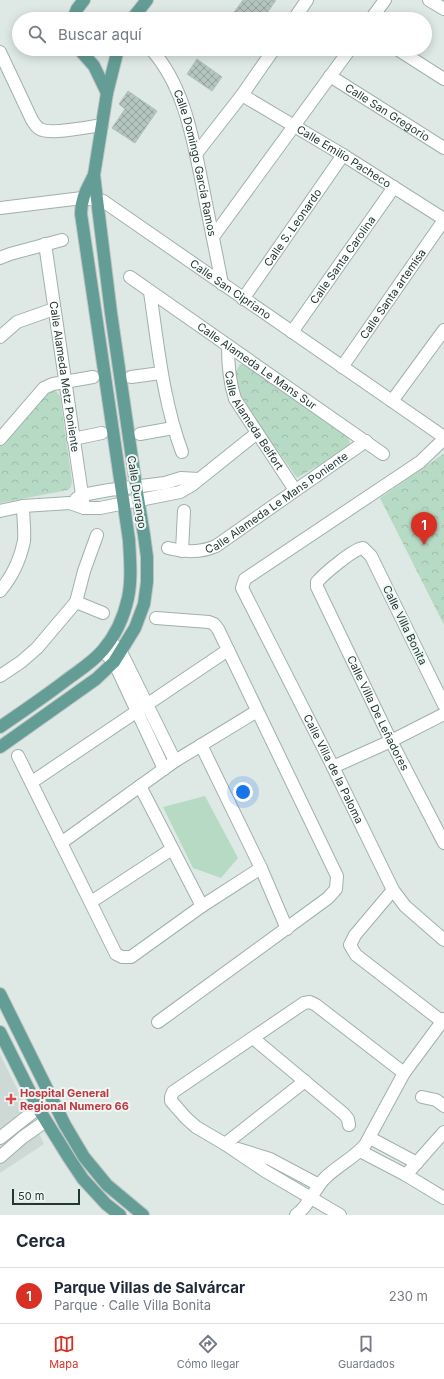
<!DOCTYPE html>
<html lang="es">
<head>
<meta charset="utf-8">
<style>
  :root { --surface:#fff; --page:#f6f6f7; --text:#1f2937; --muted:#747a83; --line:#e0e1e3; --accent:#d93025 }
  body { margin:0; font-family:Inter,sans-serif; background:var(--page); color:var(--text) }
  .scale { position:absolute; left:12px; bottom:10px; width:68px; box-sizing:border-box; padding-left:4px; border:2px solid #203834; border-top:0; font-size:11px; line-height:14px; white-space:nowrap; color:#203834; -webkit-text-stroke:3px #eef6f3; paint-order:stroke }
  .you { position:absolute; left:243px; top:792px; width:14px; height:14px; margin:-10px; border:3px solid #fff; border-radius:50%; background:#1a73e8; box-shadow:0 0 0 6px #1a73e833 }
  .badge { display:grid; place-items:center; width:26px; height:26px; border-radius:50%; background:var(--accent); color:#fff; font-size:13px; font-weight:700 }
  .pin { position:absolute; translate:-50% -33px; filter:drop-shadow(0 1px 2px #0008) }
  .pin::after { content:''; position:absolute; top:21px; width:14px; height:12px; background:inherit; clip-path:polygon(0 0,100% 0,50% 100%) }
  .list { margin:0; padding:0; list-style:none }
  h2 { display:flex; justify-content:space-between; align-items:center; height:52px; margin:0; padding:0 16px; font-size:17px }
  h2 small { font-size:13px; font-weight:400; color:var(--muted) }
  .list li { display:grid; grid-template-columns:26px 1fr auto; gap:12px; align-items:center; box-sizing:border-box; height:56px; padding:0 16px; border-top:1px solid var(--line) }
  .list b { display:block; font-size:15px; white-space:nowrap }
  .list p { margin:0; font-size:13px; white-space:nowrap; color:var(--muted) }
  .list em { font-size:13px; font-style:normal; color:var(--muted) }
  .icon { flex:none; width:22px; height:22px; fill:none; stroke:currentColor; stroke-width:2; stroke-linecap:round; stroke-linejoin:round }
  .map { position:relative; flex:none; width:444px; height:1215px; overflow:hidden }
  .search { position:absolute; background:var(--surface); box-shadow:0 2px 10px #0003; left:12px; right:12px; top:12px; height:44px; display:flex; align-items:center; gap:10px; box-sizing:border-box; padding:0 14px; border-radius:22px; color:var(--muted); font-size:15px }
  .sheet { height:108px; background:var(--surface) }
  nav { display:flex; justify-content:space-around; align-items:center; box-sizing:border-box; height:56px; border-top:1px solid var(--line); background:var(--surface); font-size:11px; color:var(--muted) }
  nav a { display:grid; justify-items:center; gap:2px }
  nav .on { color:var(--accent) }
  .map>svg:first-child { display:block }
</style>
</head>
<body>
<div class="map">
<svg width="444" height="1215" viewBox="0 0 444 1215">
  <defs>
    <pattern id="forest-crowns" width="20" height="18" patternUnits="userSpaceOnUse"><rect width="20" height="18" fill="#b7dac5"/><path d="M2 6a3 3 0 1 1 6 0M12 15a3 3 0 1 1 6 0" fill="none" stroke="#9dbcaa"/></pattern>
    <pattern id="building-cross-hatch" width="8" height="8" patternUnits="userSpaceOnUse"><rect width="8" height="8" fill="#b4c4bf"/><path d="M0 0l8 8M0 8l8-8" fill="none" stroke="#92a09c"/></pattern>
  </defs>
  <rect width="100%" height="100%" fill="#dee9e6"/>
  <path fill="#cdd9d5" d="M0,1054l44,90 -44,29z"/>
  <path fill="#b7dac5" d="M205,796l33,62 -17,20 -28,-10 -30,-61z"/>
  <g fill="url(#forest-crowns)">
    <path d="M240,364l7,2 101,71 2,6 -2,5 -51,30 -54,-76 -9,-27z"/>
    <path d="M47,388l8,2 5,6 12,85 -1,6 -3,3 -68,13v-58z"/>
    <path d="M443,454l1,1v170l-64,-127z"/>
  </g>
  <g fill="url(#building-cross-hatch)" stroke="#b1c2bd">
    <path d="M243,0h33l-13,19h-34z"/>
    <path d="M197,59l25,18 -10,14 -25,-17z"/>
    <path d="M128,91l29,20 -22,32 -23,-15 13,-19 -6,-5z"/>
  </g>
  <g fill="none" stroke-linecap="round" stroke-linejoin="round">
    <g stroke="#a1b0ad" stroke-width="14">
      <g id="minor">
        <path d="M429,0l15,9"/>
        <path d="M294,19l13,-19"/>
        <path d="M371,19l14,-19"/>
        <path id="s1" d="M151,49c34,38 42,91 52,139 6,32 13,64 19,96"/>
        <path d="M397,49l47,30"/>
        <path d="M0,52l32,68c2,3 4,7 8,9 10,6 49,-2 62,-4"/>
        <path id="s2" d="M330,76l114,72"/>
        <path id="s3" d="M242,95l101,60 101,64"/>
        <path d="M196,154l46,-59 32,-46"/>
        <path id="s4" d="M0,208l82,-10 21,3 341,236"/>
        <path d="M213,237l137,-188"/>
        <path id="s5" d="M45,244l39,264"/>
        <path d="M0,258l10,-4 52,-14"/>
        <path id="s6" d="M130,277l253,177"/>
        <path d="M150,292c8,54 13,109 32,160"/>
        <path id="s7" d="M243,299l100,-144"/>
        <path id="s8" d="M292,332l102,-145"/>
        <path d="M0,337l17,-15 37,-13"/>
        <path id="s9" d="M228,346c0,19 1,35 7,53l60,91"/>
        <path id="s10" d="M342,367l102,-147"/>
        <path d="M131,377l30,-4"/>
        <path d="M392,401l52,-71"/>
        <path d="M140,434l33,-6"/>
        <path d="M0,439l44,-51 9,-4 40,-7"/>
        <path d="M73,439l29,-6"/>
        <path id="s11" d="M444,439l-24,23 -175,117 -3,9 91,179 60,123 12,16 39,34"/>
        <path d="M76,499l6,-4 27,-5 56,-7 16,-5 18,1"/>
        <path d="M0,511l23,-5 47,-3 14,5h16l80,-16 12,-7 65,-52"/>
        <path id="s12" d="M168,548c17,4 32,5 48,-2l150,-105"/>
        <path d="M182,551l2,-40"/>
        <path d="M0,591c12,-14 20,-31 24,-50 1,-11 -1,-24 -1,-35"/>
        <path d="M76,602l27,11"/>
        <path d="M156,618l53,4 5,2 4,5 119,247 -1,13 -8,9 -170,124"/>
        <path d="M110,641l11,11 54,109"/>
        <path d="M103,651l11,11 50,107"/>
        <path d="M0,676l21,-14 16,-14 39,-46 8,-31 13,-36"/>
        <path id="s13" d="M444,705l-73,-149 -8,-8c-10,1 -39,26 -46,34v5l74,154 53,102"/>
        <path d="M201,745l60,123 26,61"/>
        <path d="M18,756l98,198 6,3h9l71,-51 59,-38"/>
        <path d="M333,767l58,-26 53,-27"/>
        <path d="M32,782l196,-132"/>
        <path d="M140,786l62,120"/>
        <path d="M61,843l114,-82 82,-50"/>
        <path d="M393,890l-38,45 -5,10 6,10 88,68"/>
        <path d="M91,902l81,-53"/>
        <path d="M253,1038l91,76 4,5 1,6"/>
        <path d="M422,1097l14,3 8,6"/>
        <path d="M0,1138l38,-30"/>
        <path d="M370,1138l47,25"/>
        <path d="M225,1144l80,-63"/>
        <path d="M238,1149l32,10 49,26"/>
        <path d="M360,1151l46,24 38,23"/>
        <path d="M0,1157l23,-20 23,-16"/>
        <path d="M406,1175l38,-43"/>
        <path d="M296,1215c13,-9 18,-26 29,-37 12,-12 29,-20 40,-33l39,-72 40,-54"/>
        <path d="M340,1215l-75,-44 -40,-27 -29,-17 -10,-9 -15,-17v-4l2,-5 131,-89 6,-1 6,3 88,68"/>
      </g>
    </g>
    <g stroke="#bcc3c2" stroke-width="14">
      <g id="major">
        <path d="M73,19l4,-10 7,-9"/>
        <path d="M132,19l15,-19"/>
        <path d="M79,49l15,17 13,27"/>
        <path d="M0,727c22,-15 44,-30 65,-46 13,-10 27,-18 38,-31 12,-14 21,-34 25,-52 4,-19 2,-39 1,-58l-48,-326c0,-16 6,-25 13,-39"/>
        <path d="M0,747l96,-68 18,-17 21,-34 9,-24 3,-22v-25l-3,-22 -8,-49 -25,-173 -17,-138 13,-82 11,-44"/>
        <path d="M0,994l65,131 19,32 23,28 36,30"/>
        <path d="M0,1032l38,76 31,50 14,21 23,25 14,11"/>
      </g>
    </g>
    <use href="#minor" stroke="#fff" stroke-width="12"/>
    <use href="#major" stroke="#649d95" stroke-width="12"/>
  </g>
  <path fill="#e0444e" stroke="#eef6f3" stroke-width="1.5" d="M9 1093h4v4h4v4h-4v4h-4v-4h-4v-4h4z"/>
  <g text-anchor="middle" stroke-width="4" stroke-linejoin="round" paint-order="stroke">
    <g font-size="11" fill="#203834" stroke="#eef6f3">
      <text dy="4" stroke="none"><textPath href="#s2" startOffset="68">Calle San Gregorio</textPath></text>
      <text dy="4" stroke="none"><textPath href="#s3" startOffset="119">Calle Emilio Pacheco</textPath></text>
      <text dy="4" stroke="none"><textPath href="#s1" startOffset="124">Calle Domingo García Ramos</textPath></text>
      <text dy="4" stroke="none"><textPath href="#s7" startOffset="87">Calle S. Leonardo</textPath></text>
      <text dy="4" stroke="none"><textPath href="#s8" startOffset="88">Calle Santa Carolina</textPath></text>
      <text dy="4" stroke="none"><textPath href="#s4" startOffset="259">Calle San Cipriano</textPath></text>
      <text dy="4" stroke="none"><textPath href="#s10" startOffset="89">Calle Santa artemisa</textPath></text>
      <text dy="4" stroke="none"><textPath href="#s6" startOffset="155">Calle Alameda Le Mans Sur</textPath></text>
      <text dy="4" stroke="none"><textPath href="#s5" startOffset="134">Calle Alameda Metz Poniente</textPath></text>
      <text dy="4" stroke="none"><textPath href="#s9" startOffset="81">Calle Alameda Belfort</textPath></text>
      <text transform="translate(137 492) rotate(81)" y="4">Calle Durango</text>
      <text dy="4" stroke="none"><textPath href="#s12" startOffset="123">Calle Alameda Le Mans Poniente</textPath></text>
      <text transform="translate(405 625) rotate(64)" y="4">Calle Villa Bonita</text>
      <text dy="4" stroke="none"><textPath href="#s13" startOffset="380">Calle Villa De Leñadores</textPath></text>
      <text dy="4" stroke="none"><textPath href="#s11" startOffset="456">Calle Villa de la Paloma</textPath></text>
    </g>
    <g font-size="11" font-weight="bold" fill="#be3a42" stroke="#eef6f3" text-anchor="start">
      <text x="20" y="1097">Hospital General<tspan x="20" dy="13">Regional Numero 66</tspan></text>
    </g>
  </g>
</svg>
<div class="scale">50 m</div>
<div class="you"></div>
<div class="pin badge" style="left:424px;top:545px">1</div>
<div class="search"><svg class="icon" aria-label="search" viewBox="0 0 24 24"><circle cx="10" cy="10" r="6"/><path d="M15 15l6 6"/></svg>Buscar aquí</div>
</div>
<section class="sheet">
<h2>Cerca<small></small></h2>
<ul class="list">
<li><span class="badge">1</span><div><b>Parque Villas de Salvárcar</b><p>Parque · Calle Villa Bonita</p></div><em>230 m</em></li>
</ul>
</section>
<nav>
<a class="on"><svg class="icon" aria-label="map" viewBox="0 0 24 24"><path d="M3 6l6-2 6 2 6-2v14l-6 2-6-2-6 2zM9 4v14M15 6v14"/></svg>Mapa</a>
<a><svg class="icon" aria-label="directions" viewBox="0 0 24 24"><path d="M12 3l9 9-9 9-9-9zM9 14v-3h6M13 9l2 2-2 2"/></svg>Cómo llegar</a>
<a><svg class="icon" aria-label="saved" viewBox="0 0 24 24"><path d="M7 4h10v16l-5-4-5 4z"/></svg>Guardados</a>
</nav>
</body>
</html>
